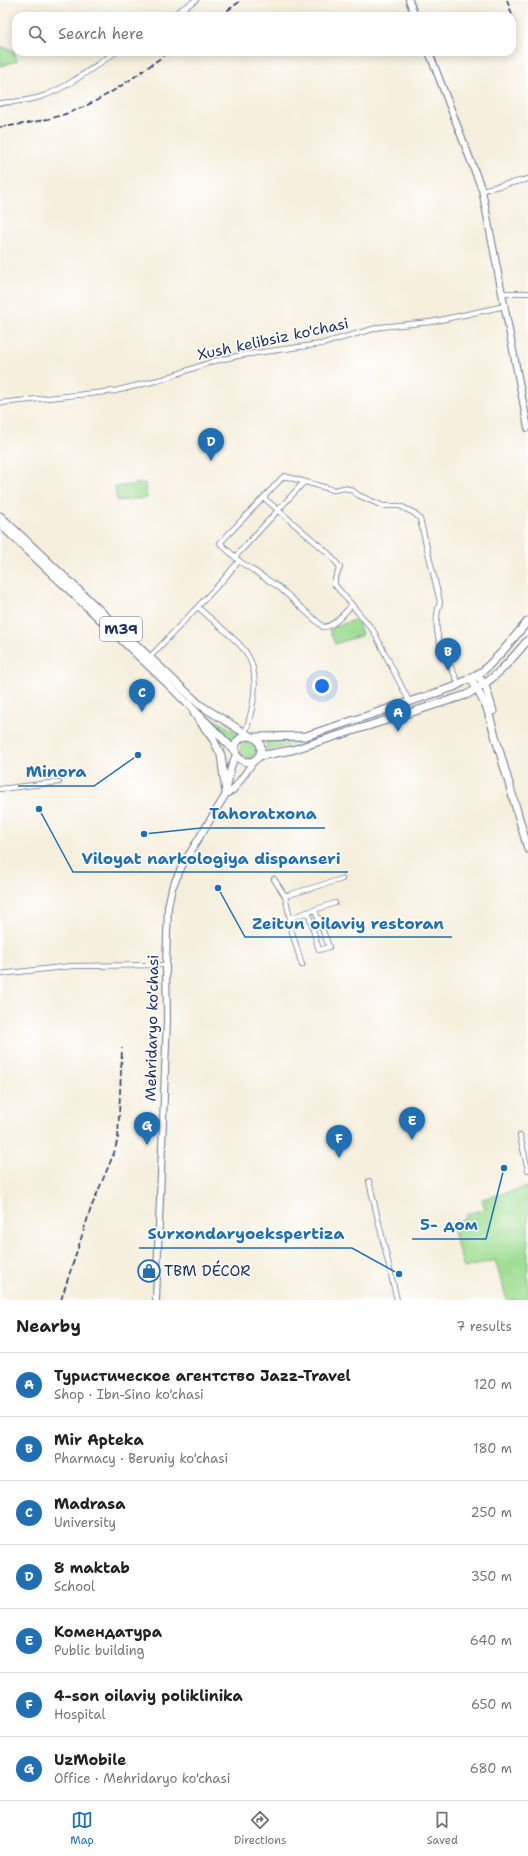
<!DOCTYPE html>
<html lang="en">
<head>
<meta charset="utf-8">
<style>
  :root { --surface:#fff; --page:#f6f6f6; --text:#222; --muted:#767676; --line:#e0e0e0; --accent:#1f6fb2 }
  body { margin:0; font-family:"Shantell Sans",sans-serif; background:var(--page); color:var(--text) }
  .you { position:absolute; left:322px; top:686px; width:14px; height:14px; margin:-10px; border:3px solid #fff; border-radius:50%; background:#1a73e8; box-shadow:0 0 0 6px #1a73e833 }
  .badge { display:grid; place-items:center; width:26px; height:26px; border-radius:50%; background:var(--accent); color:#fff; font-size:13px; font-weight:700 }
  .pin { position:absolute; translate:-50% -33px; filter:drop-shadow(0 1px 2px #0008) }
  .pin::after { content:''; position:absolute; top:21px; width:14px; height:12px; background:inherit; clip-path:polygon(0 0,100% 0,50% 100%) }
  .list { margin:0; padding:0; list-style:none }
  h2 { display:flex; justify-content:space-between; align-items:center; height:52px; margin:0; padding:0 16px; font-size:17px }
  h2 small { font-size:13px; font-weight:400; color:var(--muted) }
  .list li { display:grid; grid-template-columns:26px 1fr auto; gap:12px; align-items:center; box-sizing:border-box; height:64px; padding:0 16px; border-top:1px solid var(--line) }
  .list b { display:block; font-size:15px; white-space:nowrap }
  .list p { margin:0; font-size:13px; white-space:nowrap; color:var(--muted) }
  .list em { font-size:13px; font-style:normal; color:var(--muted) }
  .icon { flex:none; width:22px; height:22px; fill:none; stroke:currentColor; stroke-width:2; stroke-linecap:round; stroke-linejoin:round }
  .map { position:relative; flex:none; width:528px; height:1300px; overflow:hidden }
  .search { position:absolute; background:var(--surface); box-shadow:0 2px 10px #0003; left:12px; right:12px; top:12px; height:44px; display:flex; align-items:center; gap:10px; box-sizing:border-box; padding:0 14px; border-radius:12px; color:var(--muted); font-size:15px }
  .sheet { height:500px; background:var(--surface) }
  nav { display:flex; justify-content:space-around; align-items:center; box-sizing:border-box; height:56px; border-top:1px solid var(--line); background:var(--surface); font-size:11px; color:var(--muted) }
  nav a { display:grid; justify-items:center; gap:2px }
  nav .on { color:var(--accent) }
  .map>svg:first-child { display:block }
</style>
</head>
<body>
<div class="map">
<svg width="528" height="1300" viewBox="0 0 528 1300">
  <rect width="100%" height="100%" fill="#fff"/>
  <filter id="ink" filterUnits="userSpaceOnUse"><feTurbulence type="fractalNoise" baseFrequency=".025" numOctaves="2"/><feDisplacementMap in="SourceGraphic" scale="8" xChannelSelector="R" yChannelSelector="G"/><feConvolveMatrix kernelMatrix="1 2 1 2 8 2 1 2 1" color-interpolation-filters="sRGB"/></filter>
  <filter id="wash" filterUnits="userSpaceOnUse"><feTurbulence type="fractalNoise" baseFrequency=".012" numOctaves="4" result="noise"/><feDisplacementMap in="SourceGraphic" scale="16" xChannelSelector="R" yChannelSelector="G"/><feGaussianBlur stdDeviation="0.9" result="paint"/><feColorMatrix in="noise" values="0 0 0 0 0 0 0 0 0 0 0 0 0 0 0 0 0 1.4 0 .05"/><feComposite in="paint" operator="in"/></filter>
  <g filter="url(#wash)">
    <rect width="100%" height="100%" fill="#f6efdd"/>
    <g fill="#9fde93" stroke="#5d8678">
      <path d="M0,46l14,5 3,10 -17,5z"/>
      <path d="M145,483l2,15 -30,3 -2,-14z"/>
      <path d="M357,619l5,16 -27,9 -6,-15z"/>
      <path d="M206,715l32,18 -7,10z"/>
      <path d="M308,740l-41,11 -1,-10z"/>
      <circle cx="248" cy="750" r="8"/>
      <path d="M528,1187v113h-21l-12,-40 -31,8 -13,-44 16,-6 -1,-4 19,-5 -3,-10z"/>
    </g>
  </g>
  <g filter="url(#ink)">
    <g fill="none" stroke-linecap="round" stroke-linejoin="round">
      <g stroke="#68728a" stroke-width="6">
        <g id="minor">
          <path d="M171,16l25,-16"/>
          <path d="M0,103c15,-1 29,-2 43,-7 26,-9 50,-29 73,-44"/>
          <path d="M482,190l46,-11"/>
          <path d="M503,293h25"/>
          <path d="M0,403l115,-12 48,-12 51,-18 28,-6 79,-11 59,-17 51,-5 74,-16"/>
          <path d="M264,498l64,55 12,14 -5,12v6l38,45 37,73"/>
          <path d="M235,557l-15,-14 64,-67 50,14 10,-2 8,2 6,5 25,11h17l14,7 6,6 20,83c-11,34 6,53 19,82"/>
          <path d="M239,561l41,27 43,39c11,0 22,-15 29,-22"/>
          <path d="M198,607c13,13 37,30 47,44 17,23 8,58 0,83"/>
          <path d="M150,657l73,-77 16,-19 -4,-4 69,-75"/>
          <path d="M0,789l59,-7"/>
          <path d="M274,879l11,17 5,22 45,-15"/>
          <path d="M285,896l57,-17"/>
          <path d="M308,912l11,38 10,-3 -14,-37"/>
          <path d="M290,918l1,11 11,36"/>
          <path d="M0,974l72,-8 94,-1"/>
          <path d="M520,1136l8,34"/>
          <path d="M369,1181l28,119"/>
        </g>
      </g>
      <g stroke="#68728a" stroke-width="8">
        <g id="secondary">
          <path d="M409,0l6,16"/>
          <path d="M429,52l53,138 46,238"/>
          <path d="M226,794l7,-4 21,-29"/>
          <path d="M156,1300l11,-281 -1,-54 2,-58 4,-19 11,-24 43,-70 5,-27 5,-12"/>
        </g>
      </g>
      <g stroke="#68728a" stroke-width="9">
        <g id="primary">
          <path d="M477,675l8,10 8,26"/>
          <path d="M471,678l16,30 41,141"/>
          <path d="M255,737l51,-1 148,-49 29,-16 19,-19 26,-31"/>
          <path d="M259,756l33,-6 174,-55c28,-14 42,-32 62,-55"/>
        </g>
      </g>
      <g stroke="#68728a" stroke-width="9">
        <g id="trunk">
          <path d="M0,516l200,189 48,30"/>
          <path d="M0,524l167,159 68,68"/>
          <path d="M194,713l19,26 8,16 5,38"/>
          <circle cx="248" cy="749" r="13"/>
        </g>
      </g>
      <use href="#minor" stroke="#fff" stroke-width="4.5"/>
      <use href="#secondary" stroke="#fff" stroke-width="6"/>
      <use href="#primary" stroke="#fff" stroke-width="7"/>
      <use href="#trunk" stroke="#fff" stroke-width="7"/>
      <g stroke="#1b2f5e" stroke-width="1.5" stroke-dasharray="6 3" stroke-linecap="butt">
        <path d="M507,0l8,23"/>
        <path d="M220,16l22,-16"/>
        <path d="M0,127c27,-3 56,-8 81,-19 32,-14 60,-36 88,-56"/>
        <path d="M61,1300l30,-92 23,-55 4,-15 4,-90"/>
      </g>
    </g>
  </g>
  <defs>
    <g id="shop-ring" transform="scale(1.15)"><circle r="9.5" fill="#fff" stroke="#1f6fb2" stroke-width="1.5"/><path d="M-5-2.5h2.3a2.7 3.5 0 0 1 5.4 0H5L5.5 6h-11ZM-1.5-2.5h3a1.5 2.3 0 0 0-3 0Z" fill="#1f6fb2"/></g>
  </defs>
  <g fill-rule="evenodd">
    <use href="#shop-ring" x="149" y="1271"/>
  </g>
  <g text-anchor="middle" stroke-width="3" stroke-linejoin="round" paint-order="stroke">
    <rect fill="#fff" stroke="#5f6d8e" stroke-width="1" x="100" y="617" width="42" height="24" rx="3"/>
    <g font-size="14" font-weight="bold" fill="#1b2f5e">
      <text x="121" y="634">M39</text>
    </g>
    <g font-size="15" fill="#1b2f5e" stroke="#fff">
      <text transform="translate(273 339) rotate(-12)" y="5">Xush kelibsiz ko'chasi</text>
      <text transform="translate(152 1028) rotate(-89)" y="5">Мehridaryo ko'chasi</text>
    </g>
    <g font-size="15" fill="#1b2f5e" stroke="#fff" text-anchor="start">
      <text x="164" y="1276">TBM DÉCOR</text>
    </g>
  </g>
  <path fill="none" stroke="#1f6fb2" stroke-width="1.5" d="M138 755L94 786H18M144 834L201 828H325M39 809L73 872H348M218 888L245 937H452M504 1168L486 1239H412M399 1274L352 1248H139"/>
  <g fill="#1f6fb2" stroke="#fff" stroke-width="1.5">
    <circle cx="138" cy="755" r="4"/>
    <circle cx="144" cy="834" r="4"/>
    <circle cx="39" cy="809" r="4"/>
    <circle cx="218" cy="888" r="4"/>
    <circle cx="504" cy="1168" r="4"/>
    <circle cx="399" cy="1274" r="4"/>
  </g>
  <g font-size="16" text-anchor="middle" font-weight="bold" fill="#1f6fb2" stroke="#fff" stroke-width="3" stroke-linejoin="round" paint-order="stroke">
    <text x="56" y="777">Minora</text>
    <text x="263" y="819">Tahoratxona</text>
    <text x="211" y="864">Viloyat narkologiya dispanseri</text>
    <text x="348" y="929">Zeitun oilaviy restoran</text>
    <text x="449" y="1230">5- дом</text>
    <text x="246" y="1239">Surxondaryoekspertiza</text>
  </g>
</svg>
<div class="you"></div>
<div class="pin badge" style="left:398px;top:732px">A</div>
<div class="pin badge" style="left:448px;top:671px">B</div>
<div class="pin badge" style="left:142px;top:712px">C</div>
<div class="pin badge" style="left:211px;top:461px">D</div>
<div class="pin badge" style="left:412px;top:1140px">E</div>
<div class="pin badge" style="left:339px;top:1158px">F</div>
<div class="pin badge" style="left:147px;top:1145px">G</div>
<div class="search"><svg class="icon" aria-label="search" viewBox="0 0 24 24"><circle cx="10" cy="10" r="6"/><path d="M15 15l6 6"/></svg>Search here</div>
</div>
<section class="sheet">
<h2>Nearby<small>7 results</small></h2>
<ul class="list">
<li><span class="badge">A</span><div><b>Туристическое агентство Jazz-Travel</b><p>Shop · Ibn-Sino ko'chasi</p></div><em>120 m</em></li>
<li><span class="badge">B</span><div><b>Mir Apteka</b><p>Pharmacy · Beruniy ko'chasi</p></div><em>180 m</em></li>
<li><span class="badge">C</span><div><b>Madrasa</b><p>University</p></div><em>250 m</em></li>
<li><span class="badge">D</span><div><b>8 maktab</b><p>School</p></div><em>350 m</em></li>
<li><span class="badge">E</span><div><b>Комендатура</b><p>Public building</p></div><em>640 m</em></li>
<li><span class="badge">F</span><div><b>4-son oilaviy poliklinika</b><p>Hospital</p></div><em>650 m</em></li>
<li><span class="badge">G</span><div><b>UzMobile</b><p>Office · Мehridaryo ko'chasi</p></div><em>680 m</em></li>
</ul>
</section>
<nav>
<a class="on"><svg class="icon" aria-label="map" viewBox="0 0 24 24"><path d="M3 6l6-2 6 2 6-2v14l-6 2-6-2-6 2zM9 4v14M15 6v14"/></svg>Map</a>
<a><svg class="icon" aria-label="directions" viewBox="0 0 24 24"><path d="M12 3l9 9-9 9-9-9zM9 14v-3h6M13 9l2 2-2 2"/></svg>Directions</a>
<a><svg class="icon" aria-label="saved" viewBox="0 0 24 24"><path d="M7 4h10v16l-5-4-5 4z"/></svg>Saved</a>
</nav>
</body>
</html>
